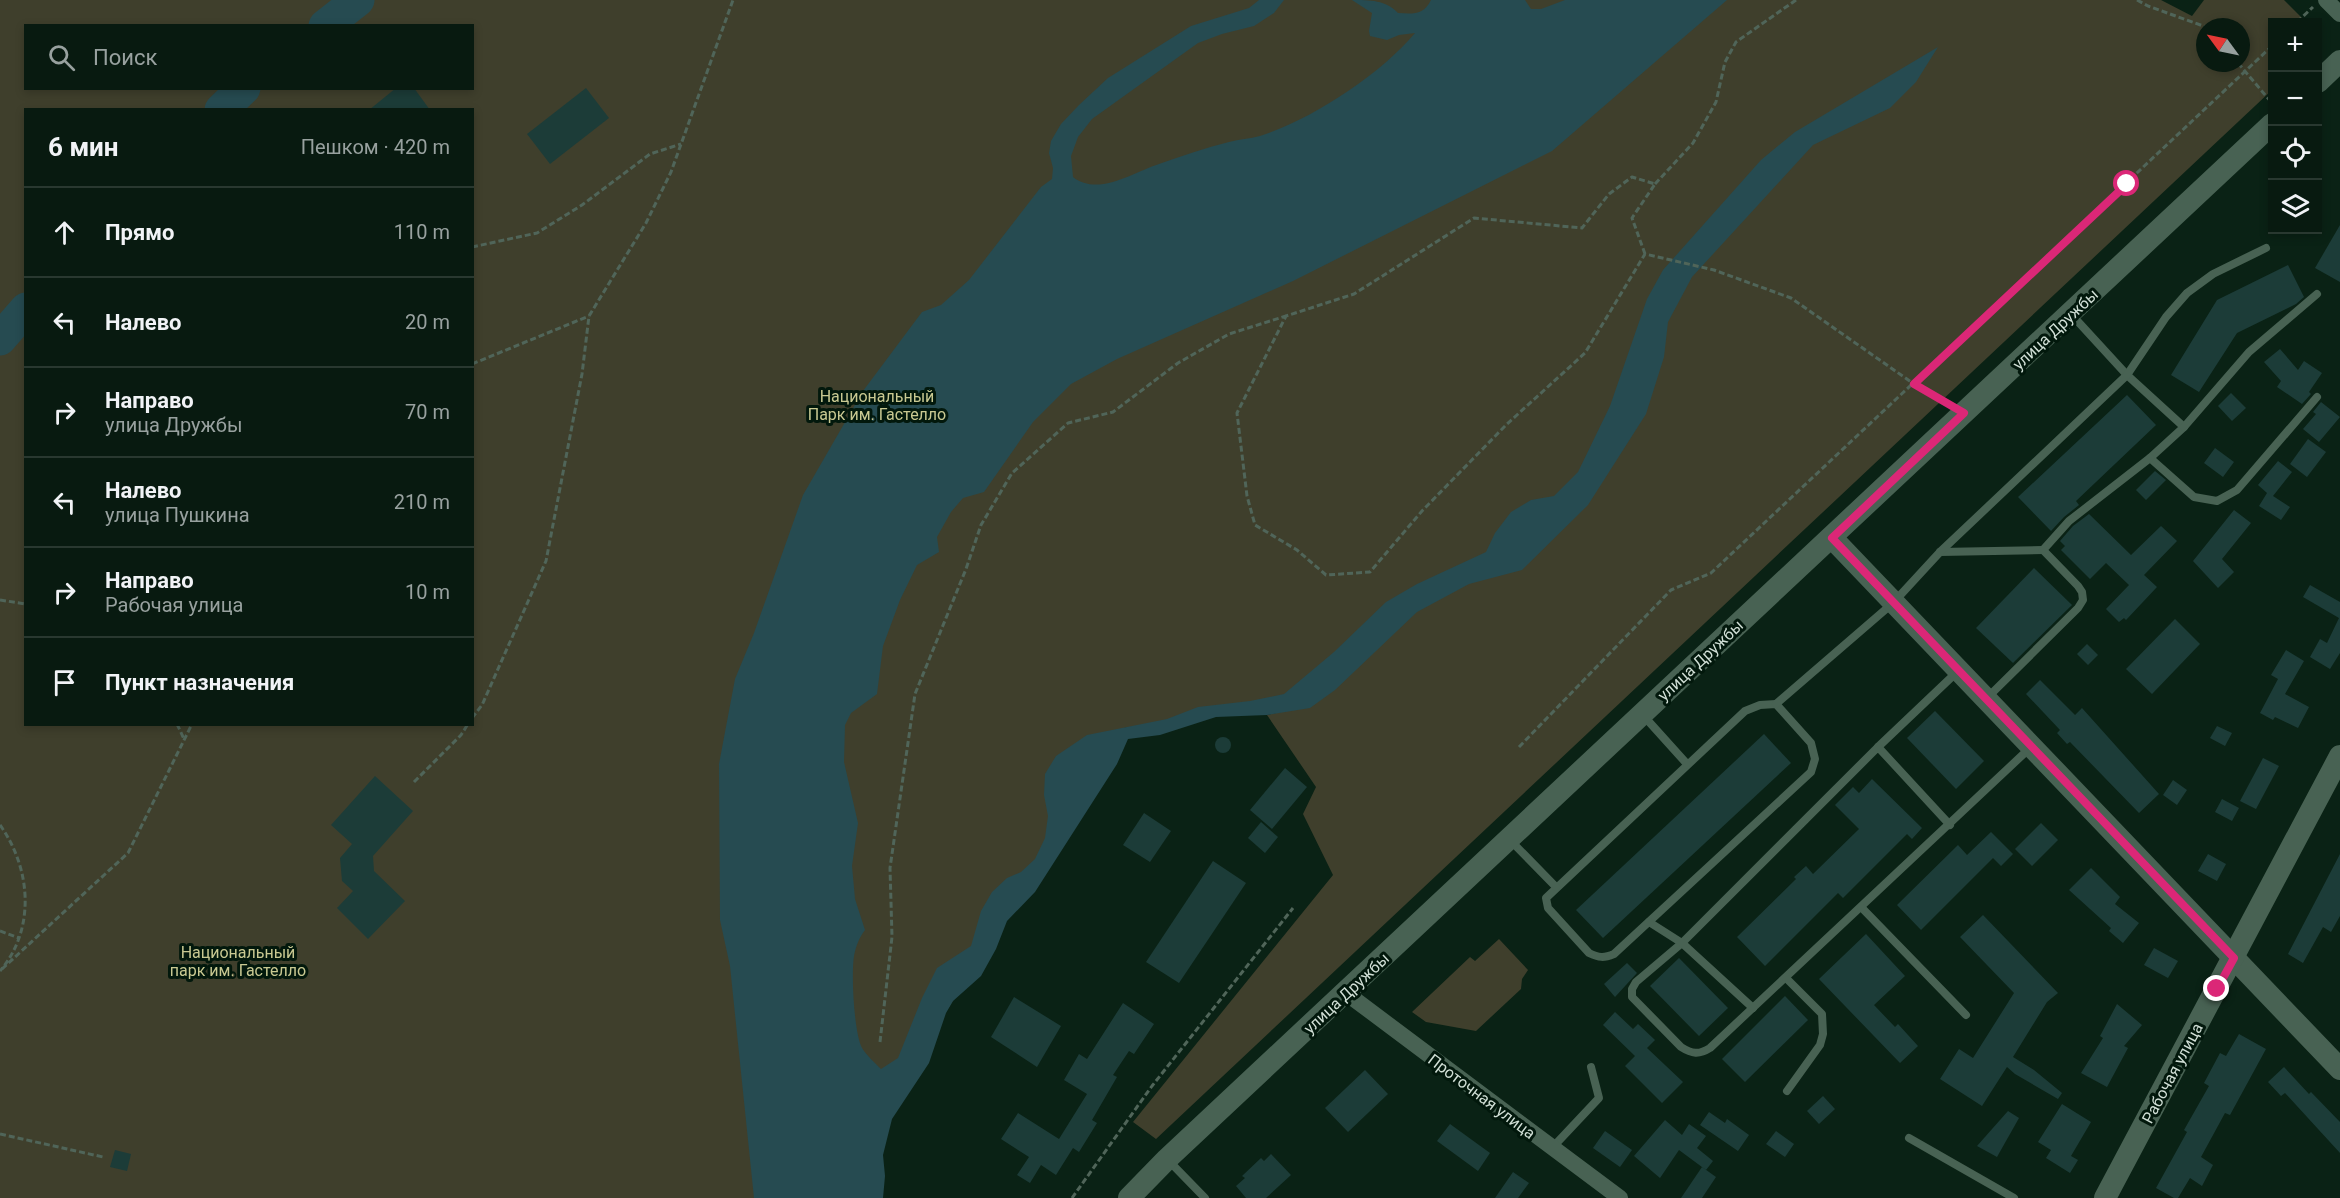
<!DOCTYPE html>
<html lang="ru">
<head>
<meta charset="utf-8">
<style>
  :root { --surface:#081a10; --page:#112319; --text:#f1f3f6; --muted:#98a19f; --line:#293830 }
  body { margin:0; font-family:Roboto,sans-serif; background:var(--page); color:var(--text) }
  .controls { position:absolute; right:18px; top:18px; display:grid; overflow:hidden; border-radius:0px; box-shadow:0 3px 9px #0003 }
  .controls button { width:54px; height:54px; display:grid; place-items:center; padding:0; border:0; border-bottom:2px solid var(--line); background:var(--surface); color:var(--text); font:30px sans-serif }
  .compass { position:absolute; left:2196px; top:18px; width:54px; height:54px; border-radius:50%; background:var(--surface); box-shadow:0 3px 9px #0003; rotate:303deg }
  .stop { position:absolute; width:18px; height:18px; margin:-14px; border:4px solid #db2777; border-radius:50%; background:#fff }
  .stop.end { background:#db2777; border-color:#fff; box-shadow:0 2px 6px #0008 }
  .list { margin:0; padding:0; list-style:none }
  h2 { display:flex; justify-content:space-between; align-items:center; height:78px; margin:0; padding:0 24px; font-size:26px }
  h2 small { font-size:20px; font-weight:400; color:var(--muted) }
  .list li { display:grid; grid-template-columns:39px 1fr auto; gap:18px; align-items:center; box-sizing:border-box; height:90px; padding:0 24px; border-top:2px solid var(--line) }
  .list b { display:block; font-size:22px; white-space:nowrap }
  .list p { margin:0; font-size:20px; white-space:nowrap; color:var(--muted) }
  .list em { font-size:20px; font-style:normal; color:var(--muted) }
  .icon { flex:none; width:33px; height:33px; fill:none; stroke:currentColor; stroke-width:2; stroke-linecap:round; stroke-linejoin:round }
  .map { position:relative; flex:none; width:2340px; height:1198px; overflow:hidden }
  .search { position:absolute; background:var(--surface); box-shadow:0 3px 9px #0003; left:24px; top:24px; width:450px; height:66px; display:flex; align-items:center; gap:15px; box-sizing:border-box; padding:0 21px; border-radius:0px; color:var(--muted); font-size:22px }
  .panel { position:absolute; background:var(--surface); box-shadow:0 3px 9px #0003; left:24px; top:108px; width:450px; height:618px; border-radius:0px }
  .map>svg:first-child { display:block }
</style>
</head>
<body>
<div class="map">
<svg width="2340" height="1198" viewBox="0 0 2340 1198">
  <rect width="100%" height="100%" fill="#0a2215"/>
  <g fill="#3f3f2c" fill-rule="evenodd">
    <path d="M0,0h2161l31,16 12,-16h80l22,22h-34v68l-1116,1049 -23,-17 200,-247 -30,-61 13,-27 -49,-72 14,-3 -6,-8 -151,24 -246,392 -13,78h-865zM26,26h446v62h-446zM2205,27h36v36h-36zM26,110h446v614h-446z"/>
    <path d="M1499,939l29,31 -6,9 -1,10 -45,42 -50,-9 -14,-10 58,-55 5,4z"/>
  </g>
  <path fill="#264b51" d="M1259,0h25l-10,13 -20,13 -32,8 -24,9 -106,76 -14,18 -7,19 2,21c25,20 61,-5 86,-13 23,-8 46,-16 70,-22 10,-3 21,-3 31,-6 51,-16 121,-62 155,-103l-16,2 -12,5 -17,-4 -1,-5 3,-18 -20,-13c18,0 34,0 46,13 15,1 26,2 33,-13h94l6,9h10l24,-9h162l-175,151 -259,130 -176,78 -46,25 -38,38 -49,70 -21,6 -12,14 -14,25 2,15 -22,13 -17,35 -17,46 -6,48 -26,19 -6,12 -1,37 14,61 -6,43 3,33 10,31c-6,8 -9,16 -11,26 -3,18 0,77 8,92 5,8 13,15 19,21l17,-11 24,-60 15,-30 34,-22 10,-35 11,-19 15,-14 14,-6 14,-13 10,-21 3,-22 -4,-21 1,-21 11,-18 31,-21 80,-16 31,-12 52,-6 34,-7 50,-42 52,-50 31,-18 69,-32 9,-19 16,-21 20,-12 23,-4 24,-24 32,-66 37,-107 16,-29 98,-110 34,-28 143,-85 -22,35 -26,26 -77,37 -121,132 -24,45 -4,35 -18,57 -58,91 -66,65 -53,14 -52,28 -82,78 -25,18 -43,7 -51,2 -56,18 -32,4 -11,25 -82,128 -28,29 -11,28 -15,27 -28,25 -7,12 -17,50 -37,56 -9,36 2,21 -2,22h-129l-24,-232 -10,-46 -1,-156 16,-85 19,-46 49,-138 60,-104 59,-79 19,-7 28,-25 72,-93 11,-8 1,-11 -4,-15 2,-12 10,-17 18,-19 29,-27 83,-52 58,-18z"/>
  <g fill="none" stroke-linecap="round" stroke-linejoin="round">
    <g stroke="#264b51" stroke-width="33">
      <path d="M325,26l33,-26"/>
      <path d="M221,110l23,-22"/>
      <path d="M0,339l26,-30"/>
    </g>
  </g>
  <g fill="#1c3c38">
    <path d="M396,88h18l16,22h-61z"/>
    <path d="M586,88l23,30 -59,46 -23,-30z"/>
    <path d="M2340,225v57l-25,-14z"/>
    <path d="M2288,265l16,32 -8,7 -59,29 -38,59 -28,-17 46,-75z"/>
    <path d="M2280,349l18,21 6,-9 18,12 -13,19 2,2 -9,10 -25,-17 4,-6 -17,-19z"/>
    <path d="M2231,393l15,15 -14,13 -14,-15z"/>
    <path d="M2127,395l29,30 -80,76 3,4 -15,12 -13,14 -33,-34z"/>
    <path d="M2321,402l19,15 -21,25 -16,-13 13,-15 -3,-2z"/>
    <path d="M2308,439l18,13 -19,25 -17,-13z"/>
    <path d="M2215,448l19,14 -11,15 -19,-14z"/>
    <path d="M2278,461l14,11 -19,24 17,11 -9,13 -22,-14 8,-13 -9,-8z"/>
    <path d="M2155,471l11,9 -20,20 -10,-10z"/>
    <path d="M2234,510l17,13 -29,36 12,13 -16,16 -25,-27z"/>
    <path d="M2089,514l42,41 30,-29 16,15 -33,34 13,12 -31,33 -2,-2 -5,4 -13,-13 23,-24 -23,-22 -16,16 -29,-29 4,-4 -5,-5 13,-15z"/>
    <path d="M2034,568l38,37 -59,58 -37,-35z"/>
    <path d="M2310,585l30,17v51l-10,16 -20,-12 10,-18 7,4 12,-25 -36,-21z"/>
    <path d="M2175,619l25,25 -48,50 -26,-25z"/>
    <path d="M2087,644l11,11 -10,10 -11,-11z"/>
    <path d="M2286,650l18,11 -19,33 24,13 -11,21 -23,-11 -2,3 -13,-7 18,-34 -7,-4z"/>
    <path d="M2040,680l35,35 7,-7 77,86 -20,19 -69,-71 -3,2 -10,-11 3,-3 -34,-36z"/>
    <path d="M1935,711l49,50 -28,28 -49,-51z"/>
    <path d="M2217,726l15,7 -7,13 -15,-8z"/>
    <path d="M1764,734l27,29 -188,175 -27,-28z"/>
    <circle cx="1223" cy="745" r="8"/>
    <path d="M2263,758l16,8 -23,43 -16,-8z"/>
    <path d="M1285,768l22,19 -35,42 -22,-19z"/>
    <path d="M375,776l38,35 -40,45 1,15 31,30 -37,38 -31,-31 16,-17 -11,-10 -2,-23 12,-14 -21,-19z"/>
    <path d="M1872,779l50,49 -10,11 -5,-5 -64,64 -5,-5 -73,73 -28,-29 59,-58 -2,-2 12,-11 7,8 46,-45 -24,-24 18,-18 6,6z"/>
    <path d="M2173,780l14,10 -10,15 -14,-10z"/>
    <path d="M2222,799l17,9 -7,13 -17,-9z"/>
    <path d="M1144,813l27,18 -21,31 -27,-17z"/>
    <path d="M1261,822l17,15 -13,16 -17,-15z"/>
    <path d="M2041,823l17,17 -26,26 -17,-17z"/>
    <path d="M1991,832l22,22 -12,12 -8,-8 -72,72 -24,-25 61,-60 9,10z"/>
    <path d="M2208,854l18,10 -9,17 -19,-10z"/>
    <path d="M2340,854v62l-9,16 -8,-5 -20,36 -15,-9z"/>
    <path d="M1213,861l33,22 -67,100 -33,-21z"/>
    <path d="M2091,868l29,29 -5,7 24,19 -16,20 -14,-12 2,-3 -42,-38z"/>
    <path d="M1983,915l75,78 -11,9 -34,55 21,13 28,23 -4,6 -43,-25 -8,-7 -25,39 -42,-27 19,-30 14,9 41,-65 -54,-56z"/>
    <path d="M1866,934l39,42 -31,29 21,22 3,-3 20,22 -18,17 -81,-84z"/>
    <path d="M2154,948l24,13 -10,17 -24,-13z"/>
    <path d="M1679,958l49,50 -29,28 -49,-50z"/>
    <path d="M1627,963l10,10 -22,24 -11,-13z"/>
    <path d="M1785,996l23,24 -63,62 -23,-23z"/>
    <path d="M1014,997l47,29 -24,41 -46,-30z"/>
    <path d="M1123,1003l31,21 -20,30 -5,-3 -16,24 4,2 -25,43 5,3 -18,29 -6,-4 -17,27 -15,-10 -11,18 -13,-8 12,-18 -28,-18 17,-26 41,26 28,-45 -23,-14 15,-26 8,5z"/>
    <path d="M2117,1004l25,21 -18,21 4,2 -21,39 -26,-14 22,-35 -3,-2z"/>
    <path d="M1615,1012l18,17 5,-5 17,16 -8,8 36,34 -21,21 -37,-37 10,-10 -32,-31z"/>
    <path d="M2239,1034l27,15 -36,66 -5,-2 -24,44 12,8 -11,21 -12,-8 -12,20h-4l-18,-10 31,-56 -3,-2 25,-44 -5,-3 16,-30 6,3z"/>
    <path d="M2284,1067l25,27 2,-2 29,30v31l-55,-60 -4,3 -13,-14z"/>
    <path d="M1365,1070l23,24 -40,38 -23,-24z"/>
    <path d="M1823,1096l12,13 -16,15 -12,-13z"/>
    <path d="M2062,1104l29,18 -20,34 7,4 -8,13 -24,-15 5,-8 -13,-8z"/>
    <path d="M2008,1111l11,7 -22,39 -20,-11z"/>
    <path d="M1709,1112l16,11 2,-4 22,16 -11,16 -38,-26z"/>
    <path d="M1665,1120l17,15 7,-11 17,12 -9,12 16,13 -7,9 -27,-20 -19,28 -26,-22z"/>
    <path d="M1450,1124l40,29 -12,18 -41,-30z"/>
    <path d="M1605,1131l27,19 -12,17 -27,-19z"/>
    <path d="M1776,1131l18,13 -9,13 -19,-13z"/>
    <path d="M115,1150l16,4 -4,17 -17,-4z"/>
    <path d="M1271,1154l20,21 -25,23h-20l-10,-12 9,-8 -3,-2 19,-18 3,3z"/>
    <path d="M1702,1167l14,10 -14,21h-21z"/>
    <path d="M1513,1172l16,11 -11,15h-23z"/>
  </g>
  <g fill="none" stroke-linecap="round" stroke-linejoin="round">
    <g stroke="#506559" stroke-width="3" stroke-dasharray="6 3" stroke-linecap="butt">
      <path d="M2137,0l11,6 58,21"/>
      <path d="M2297,22l16,-15"/>
      <path d="M2238,63l34,40"/>
      <path d="M1655,184l38,-41 23,-41 9,-40 11,-20 60,-42"/>
      <path d="M472,247l65,-14 45,-28 68,-51 31,-10"/>
      <path d="M1645,254l-13,-36 23,-34 -23,-7 -23,17 -27,34 -108,-10 -120,76 -68,22 -49,97 10,83 8,29 42,25 29,25 44,-3 52,-61 85,-87 78,-71 60,-99 69,16 77,28 123,86 31,18"/>
      <path d="M472,364l117,-48"/>
      <path d="M0,600l26,4"/>
      <path d="M472,718l10,-13 64,-144 36,-187 7,-58 57,-93 25,-51 62,-172"/>
      <path d="M177,724l7,15"/>
      <path d="M1519,747l152,-157 40,-17 561,-527"/>
      <path d="M414,782l47,-47 7,-11"/>
      <path d="M0,825c31,43 36,104 0,146"/>
      <path d="M0,931l19,7"/>
      <path d="M2,969l126,-116 64,-129"/>
      <path d="M880,1042l12,-105 -2,-69 25,-174 51,-125 15,-44 31,-52 56,-50 45,-11 65,-49 51,-29 57,-18"/>
      <path d="M0,1134l103,23"/>
      <path d="M1072,1198l80,-112 141,-178"/>
    </g>
    <g stroke="#486253" stroke-width="8">
      <path d="M2071,314l56,61 57,52 -34,31 44,39 23,4 20,-11 80,-93"/>
      <path d="M2184,427l65,-75 68,-58"/>
      <path d="M1940,552l103,-2"/>
      <path d="M1987,698l91,-90 5,-8 -1,-8 -4,-6 -35,-36 26,-29 81,-63"/>
      <path d="M1776,704l35,39 4,16 -4,13 -197,182c-10,4 -15,4 -25,-1l-41,-45 -2,-10 199,-187 15,-6z"/>
      <path d="M1776,704l117,-101 47,-51 187,-177 39,-58 21,-24 26,-19 53,-26"/>
      <path d="M1642,714l45,50"/>
      <path d="M1878,747l80,-76"/>
      <path d="M1950,825l-72,-78 -196,196 -46,39 -4,7v8l49,50c11,7 18,8 29,1l321,-301"/>
      <path d="M1510,840l46,47"/>
      <path d="M1861,907l105,108"/>
      <path d="M1649,922l33,21 71,65"/>
      <path d="M1786,978l36,36 1,20 -3,11 -33,46"/>
      <path d="M1909,1138l105,60"/>
      <path d="M1552,1148l47,-50 -8,-31"/>
      <path d="M1167,1159l38,39"/>
    </g>
    <g stroke="#486253" stroke-width="16">
      <path d="M2326,0l14,14"/>
      <path d="M1346,993l274,205"/>
    </g>
    <g stroke="#486253" stroke-width="22">
      <path d="M2318,82l22,-21"/>
      <path d="M1832,538l508,531"/>
      <path d="M1129,1198l38,-39 1105,-1035"/>
      <path d="M2105,1198l235,-442"/>
    </g>
  </g>
  <g fill="none" stroke-linecap="round" stroke-linejoin="round">
    <path stroke="#db2777" stroke-width="8" d="M2127,184l-213,200 50,29 -132,125 402,420 -17,31"/>
  </g>
  <g text-anchor="middle" stroke-width="6" stroke-linejoin="round" paint-order="stroke">
    <g font-size="16" fill="#d1dfd6" stroke="#02180c">
      <text transform="translate(2055 329) rotate(-43)" y="6">улица Дружбы</text>
      <text transform="translate(1700 660) rotate(-43)" y="6">улица Дружбы</text>
      <text transform="translate(1346 993) rotate(-43)" y="6">улица Дружбы</text>
      <text transform="translate(2172 1073) rotate(-62)" y="6">Рабочая улица</text>
      <text transform="translate(1482 1096) rotate(37)" y="6">Проточная улица</text>
    </g>
    <g font-size="16" fill="#c9c992" stroke="#02180c">
      <text x="877" y="402">Национальный<tspan x="877" dy="18">Парк им. Гастелло</tspan></text>
      <text x="238" y="958">Национальный<tspan x="238" dy="18">парк им. Гастелло</tspan></text>
    </g>
  </g>
</svg>
<div class="controls">
<button>+</button>
<button>−</button>
<button><svg class="icon" aria-label="locate" viewBox="0 0 24 24"><circle cx="12" cy="12" r="6"/><path d="M12 2v4M12 18v4M2 12h4M18 12h4"/></svg></button>
<button><svg class="icon" aria-label="layers" viewBox="0 0 24 24"><path d="M12 4l9 5-9 5-9-5zM3 14l9 5 9-5"/></svg></button>
</div>
<svg class="compass" viewBox="-18 -18 36 36"><path d="M0-13l5 13h-10z" fill="#e53935"/><path d="M0 13l5-13h-10z" fill="#98a19f"/></svg>
<div class="stop" style="left:2127px;top:184px"></div>
<div class="stop end" style="left:2217px;top:989px"></div>
<div class="search"><svg class="icon" aria-label="search" viewBox="0 0 24 24"><circle cx="10" cy="10" r="6"/><path d="M15 15l6 6"/></svg>Поиск</div>
<section class="panel">
<h2>6 мин<small>Пешком · 420 m</small></h2>
<ul class="list">
<li><svg class="icon" aria-label="ahead" viewBox="0 0 24 24"><path d="M12 20V5M6 11l6-6 6 6"/></svg><div><b>Прямо</b></div><em>110 m</em></li>
<li><svg class="icon" aria-label="left" viewBox="0 0 24 24"><path d="M17 20v-9H6M10 6l-5 5 5 5"/></svg><div><b>Налево</b></div><em>20 m</em></li>
<li><svg class="icon" aria-label="right" viewBox="0 0 24 24"><path d="M7 20v-9h11M14 6l5 5-5 5"/></svg><div><b>Направо</b><p>улица Дружбы</p></div><em>70 m</em></li>
<li><svg class="icon" aria-label="left" viewBox="0 0 24 24"><path d="M17 20v-9H6M10 6l-5 5 5 5"/></svg><div><b>Налево</b><p>улица Пушкина</p></div><em>210 m</em></li>
<li><svg class="icon" aria-label="right" viewBox="0 0 24 24"><path d="M7 20v-9h11M14 6l5 5-5 5"/></svg><div><b>Направо</b><p>Рабочая улица</p></div><em>10 m</em></li>
<li><svg class="icon" aria-label="arrive" viewBox="0 0 24 24"><path d="M6 21V4h12l-3 4 3 4H6"/></svg><div><b>Пункт назначения</b></div></li>
</ul>
</section>
</div>
</body>
</html>
